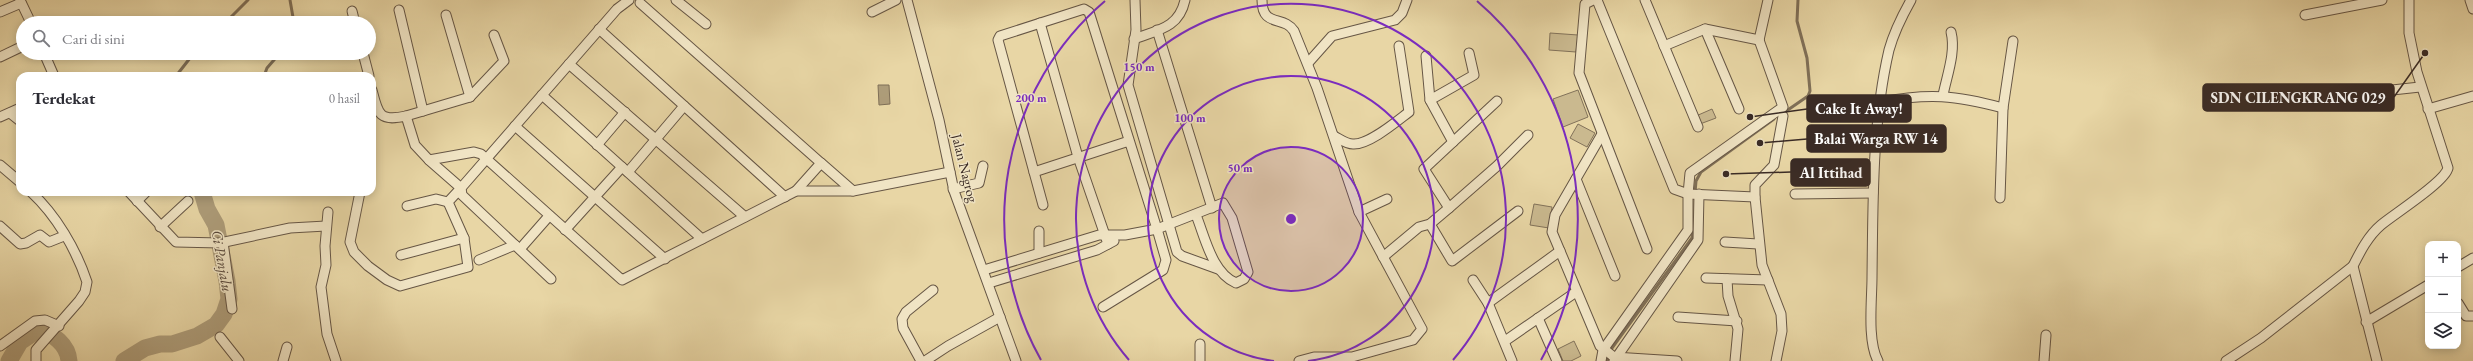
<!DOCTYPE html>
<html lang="id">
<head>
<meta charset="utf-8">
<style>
  :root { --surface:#fff; --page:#f2f2f3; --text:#2b2b33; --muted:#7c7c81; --line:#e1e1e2 }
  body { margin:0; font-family:"EB Garamond",serif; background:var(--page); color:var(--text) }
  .controls { position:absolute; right:12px; bottom:12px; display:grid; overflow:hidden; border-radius:8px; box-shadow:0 2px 10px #0003 }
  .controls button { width:36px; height:36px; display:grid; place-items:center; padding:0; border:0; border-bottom:1px solid var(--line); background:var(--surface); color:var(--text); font:20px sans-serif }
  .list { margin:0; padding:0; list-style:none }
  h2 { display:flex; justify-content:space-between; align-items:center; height:52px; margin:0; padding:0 16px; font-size:17px }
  h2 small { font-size:13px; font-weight:400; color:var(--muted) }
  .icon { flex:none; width:22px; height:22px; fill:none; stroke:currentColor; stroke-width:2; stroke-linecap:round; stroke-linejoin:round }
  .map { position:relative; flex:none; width:2473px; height:361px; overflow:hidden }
  .search { position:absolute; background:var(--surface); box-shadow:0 2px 10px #0003; left:16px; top:16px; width:360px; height:44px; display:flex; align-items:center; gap:10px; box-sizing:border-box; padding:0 14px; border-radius:22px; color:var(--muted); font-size:15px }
  .panel { position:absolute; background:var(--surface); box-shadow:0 2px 10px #0003; left:16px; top:72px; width:360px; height:124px; border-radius:12px }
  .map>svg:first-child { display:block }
</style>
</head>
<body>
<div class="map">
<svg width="2473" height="361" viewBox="0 0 2473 361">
  <rect width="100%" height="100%" fill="#e8d6a5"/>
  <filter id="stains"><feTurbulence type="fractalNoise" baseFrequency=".005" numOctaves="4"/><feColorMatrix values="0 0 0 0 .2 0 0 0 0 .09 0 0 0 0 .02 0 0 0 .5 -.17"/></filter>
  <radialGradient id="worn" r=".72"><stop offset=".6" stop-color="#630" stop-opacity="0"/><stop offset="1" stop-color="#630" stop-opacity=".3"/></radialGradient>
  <g fill="#cab98f" stroke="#82725a">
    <path d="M1550,33l28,2 -2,17 -27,-2z"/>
    <path d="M1578,90l10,27 -25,10 -10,-28z"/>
    <path d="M1712,109l4,9 -16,6 -4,-8z"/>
    <path d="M1578,124l17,9 -8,14 -17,-9z"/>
    <path d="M1534,204l18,3 -3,21 -19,-3z"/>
    <path d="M1574,341l7,15 -10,5h-8l-5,-12z"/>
  </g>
  <path fill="#ad9c79" stroke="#7f6f57" d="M878,85h11l1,19 -11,1z"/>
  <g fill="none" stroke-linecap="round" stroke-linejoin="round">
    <g stroke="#7f6f57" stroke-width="3">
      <path d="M290,0l4,23"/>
      <path d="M221,23l9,-5 18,-18"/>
      <path d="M176,76l18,-23"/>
      <path d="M264,76l3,-8 13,-15"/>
      <path d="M1782,114l26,-18 2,-5 -3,-33 -10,-37 1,-21"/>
      <path d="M1695,193l1,-12 5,-9 73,-53"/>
      <path d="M1607,361l5,-13 80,-110 2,-11"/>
    </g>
    <g stroke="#ad9c79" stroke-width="17">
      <path d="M9,361l11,-19 18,-12c15,3 30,15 31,31"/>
      <path d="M124,361l21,-13 15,-4h12l25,-8 19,-11 8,-11 5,-15 -2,-18 -11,-56 -9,-16 -5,-17"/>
    </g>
    <g stroke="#665645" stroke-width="11">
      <g id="minor">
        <path d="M20,0l11,23"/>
        <path d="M676,0l30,24"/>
        <path d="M907,0l32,120 15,71 62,170"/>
        <path d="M1135,0l1,30 -8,55 49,167 5,4 36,13"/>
        <path d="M1262,0c0,28 22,15 32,31l23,57 42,124 63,117 -9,11 -61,17h-38l-15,4"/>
        <path d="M1593,0l-8,4 -6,69 68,176"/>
        <path d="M1597,0l77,189 14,5 67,3"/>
        <path d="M1645,0l53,127"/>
        <path d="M2470,0l3,9"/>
        <path d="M640,3l181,160"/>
        <path d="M399,10l24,101 -17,5 9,29 14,15 45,-8 7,2 141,126 174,-89h57l97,-19"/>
        <path d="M352,11l3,12"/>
        <path d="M0,12l21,-9"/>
        <path d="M872,12l24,-12"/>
        <path d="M446,15l24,82"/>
        <path d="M2305,15l77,-15"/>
        <path d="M1040,23l38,134 30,87"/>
        <path d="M599,29l186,168"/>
        <path d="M1705,29l34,80"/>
        <path d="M1157,30l55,178"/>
        <path d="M1134,39c24,-9 45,-11 51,-39"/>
        <path d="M1759,40l9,-40"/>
        <path d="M1664,46l41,-17 54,11"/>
        <path d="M44,53l10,23"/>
        <path d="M363,53l6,23"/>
        <path d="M1426,56l4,44 23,42"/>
        <path d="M0,57l23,-11"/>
        <path d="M1308,63l24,-27 63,-16 7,-7 5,-13"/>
        <path d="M569,64l176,153"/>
        <path d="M372,90c6,24 7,32 34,26"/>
        <path d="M2383,91l37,-4"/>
        <path d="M542,95l160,144"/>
        <path d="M1943,95c4,-20 13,-43 8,-63"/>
        <path d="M1430,100l44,-25 -5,-22"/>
        <path d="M1880,102c49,-9 75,-7 123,6l10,-67"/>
        <path d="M2428,109l45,-13"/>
        <path d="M423,111l47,-14 34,-36 -10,-26"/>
        <path d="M10,113l10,8"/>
        <path d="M0,117l20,-9"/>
        <path d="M515,126l150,133"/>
        <path d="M1602,134l-47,81 -3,17 48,114 14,11"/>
        <path d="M1334,136c6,3 12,8 19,8 16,1 44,-23 56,-32l-10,-66"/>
        <path d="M597,145l28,-33"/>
        <path d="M0,165l20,17"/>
        <path d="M628,172l56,-66"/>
        <path d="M1034,172l9,33"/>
        <path d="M1576,179l39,97"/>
        <path d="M953,189l26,-6 4,-17"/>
        <path d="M796,191l25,-28 32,28"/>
        <path d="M31,192c25,23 45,57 56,90l-2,10 -6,9 -43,49v11"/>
        <path d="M129,192l47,50 44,1 70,-15 36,-2"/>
        <path d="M360,192l-10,50 4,10 14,14 19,14 13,6 68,-19 -4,-29 -16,-36 13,-14 -32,-28"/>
        <path d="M1795,194l78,-1"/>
        <path d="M2000,198l3,-90"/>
        <path d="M137,201l9,-9"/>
        <path d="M407,206l29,-7 12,3"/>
        <path d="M1449,208l-25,-39 73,-68"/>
        <path d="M328,212l-3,34 1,19 -5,22 6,47 9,27"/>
        <path d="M1359,212l28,-13"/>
        <path d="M1430,224l22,37 66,-50"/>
        <path d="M0,226l20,18 6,-1 14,-8 9,7 15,-6"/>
        <path d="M160,227l28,-26"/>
        <path d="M565,230l57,-63"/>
        <path d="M1039,231v22"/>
        <path d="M223,242l9,67"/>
        <path d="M1725,242l33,2"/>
        <path d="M520,249l29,-33"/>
        <path d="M401,255l63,-17"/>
        <path d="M1383,257l36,-30 11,-3 19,-16 48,-42 31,-31"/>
        <path d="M479,260l36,-15"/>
        <path d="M2458,267l15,-9"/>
        <path d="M984,270l115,-35h26l32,-6 66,-26 9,15 16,54 -4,7 -8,4c-24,-10 -31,-46 -40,-68"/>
        <path d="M1706,278l62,2"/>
        <path d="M551,279l-89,-84 -1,-7 156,-179 12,-9"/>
        <path d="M1727,279l1,17 10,33 -3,32"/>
        <path d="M1473,280l15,23 24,58"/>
        <path d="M989,283l108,-33 17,-9"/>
        <path d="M1488,303l72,-52"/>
        <path d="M2458,303l8,13h7"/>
        <path d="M1103,307l60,-37 3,-10 -9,-31 -68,-217 -5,-3 -84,27 -2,4 36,132 95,-31"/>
        <path d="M1678,317l59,4"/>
        <path d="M1538,318l19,43"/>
        <path d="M2366,322l62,-37"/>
        <path d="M220,337l19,24"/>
        <path d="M1505,341l71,-49"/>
        <path d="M1200,344v17"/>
        <path d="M0,346l35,-25 10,-1 14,6"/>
        <path d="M1614,357l63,4"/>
        <path d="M283,361l4,-14"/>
        <path d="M921,361l-18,-33 -1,-9 4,-7 27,-22"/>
        <path d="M925,361l23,-15 52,-29"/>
        <path d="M1601,361l2,-11 85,-120v-36l2,-21 93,-66 -24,-67"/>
        <path d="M1614,361l84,-121 1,-46"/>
        <path d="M1776,361l6,-30 -1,-17 -19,-49 -7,-68v-12l19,-20 9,-49"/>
        <path d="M1878,361c-11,-20 -6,-61 -6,-84 1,-76 0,-154 17,-227 5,-18 13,-34 22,-50"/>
        <path d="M2044,361l2,-26"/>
        <path d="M2226,361l35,-23 92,-72"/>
        <path d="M2377,361l-24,-95c7,-14 15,-30 28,-41 13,-11 64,-43 67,-57l-31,-96 -8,-39v-33"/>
      </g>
    </g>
    <use href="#minor" stroke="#f0e4c4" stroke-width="9"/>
  </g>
  <circle cx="1291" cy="219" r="72" fill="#7b2cbf" fill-opacity=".12"/>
  <g fill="none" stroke="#7b2cbf" stroke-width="2">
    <circle cx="1291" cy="219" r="72"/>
    <path d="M1274 361A143 143 0 1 1 1308 361"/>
    <path d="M1129 360A215 215 0 1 1 1453 360"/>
    <path d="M1041 360A287 287 0 0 1 1105 1M1477 1A287 287 0 0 1 1541 360"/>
  </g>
  <g text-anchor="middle" stroke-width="3" stroke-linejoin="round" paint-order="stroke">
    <g font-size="14" fill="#3a2b25" stroke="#f0e4c4">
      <text transform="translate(965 168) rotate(76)" y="5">Jalan Nagrog</text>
    </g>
    <g font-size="15" font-style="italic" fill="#57473a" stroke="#f0e4c4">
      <text transform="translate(222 261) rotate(80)" y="5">Ci Panjalu</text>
    </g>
  </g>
  <circle cx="1291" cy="219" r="6" fill="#7b2cbf" stroke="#f0e4c4" stroke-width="2"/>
  <g font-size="12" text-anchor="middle" font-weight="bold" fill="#7b2cbf" stroke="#f0e4c4" stroke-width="3" stroke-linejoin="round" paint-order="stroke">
    <text x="1139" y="71">150 m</text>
    <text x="1031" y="102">200 m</text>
    <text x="1190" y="122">100 m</text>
    <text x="1240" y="172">50 m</text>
  </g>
  <path fill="none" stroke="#3a2b25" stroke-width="1.5" d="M2425 53L2394 97M1750 117L1807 109M1760 143L1807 139M1726 174L1791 172"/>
  <g fill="#3a2b25" stroke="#f0e4c4" stroke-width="1.5">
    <circle cx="2425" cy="53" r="4"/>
    <circle cx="1750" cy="117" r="4"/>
    <circle cx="1760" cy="143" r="4"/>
    <circle cx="1726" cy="174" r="4"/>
  </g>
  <g fill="#3a2b25" stroke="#3a2b25" stroke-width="1.5">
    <rect x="2203" y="84" width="191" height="27" rx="4"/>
    <rect x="1807" y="95" width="104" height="27" rx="4"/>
    <rect x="1807" y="125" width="139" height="27" rx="4"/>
    <rect x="1791" y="159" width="79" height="27" rx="4"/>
  </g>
  <g font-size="15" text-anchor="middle" font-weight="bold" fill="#fff">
    <text x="2298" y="103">SDN CILENGKRANG 029</text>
    <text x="1859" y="114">Cake It Away!</text>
    <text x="1876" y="144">Balai Warga RW 14</text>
    <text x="1831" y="178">Al Ittihad</text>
  </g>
  <rect width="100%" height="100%" filter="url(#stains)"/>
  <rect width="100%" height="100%" fill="url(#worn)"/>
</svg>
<div class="controls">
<button>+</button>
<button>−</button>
<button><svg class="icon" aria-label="layers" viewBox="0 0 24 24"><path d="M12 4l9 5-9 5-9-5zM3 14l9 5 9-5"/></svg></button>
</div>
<div class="search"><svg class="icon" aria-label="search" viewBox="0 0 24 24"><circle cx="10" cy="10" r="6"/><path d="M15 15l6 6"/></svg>Cari di sini</div>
<section class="panel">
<h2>Terdekat<small>0 hasil</small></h2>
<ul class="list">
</ul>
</section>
</div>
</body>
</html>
